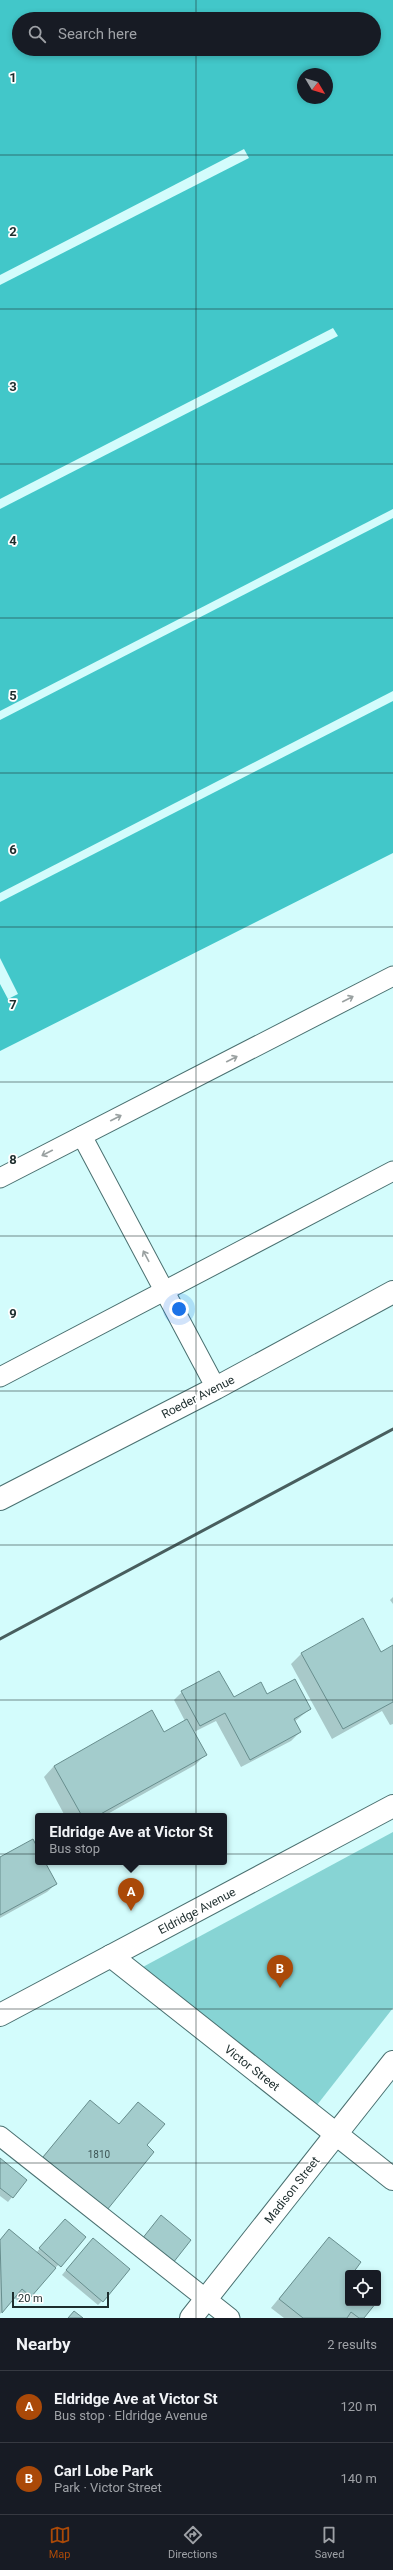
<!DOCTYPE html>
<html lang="en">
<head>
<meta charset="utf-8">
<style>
  :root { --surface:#171b24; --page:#20242c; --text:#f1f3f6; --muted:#9ea1a6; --line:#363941; --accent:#aa4908 }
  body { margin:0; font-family:Roboto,sans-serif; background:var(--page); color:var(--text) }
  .controls { position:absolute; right:12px; bottom:12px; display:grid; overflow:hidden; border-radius:4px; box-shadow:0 2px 6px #0003 }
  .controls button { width:36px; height:36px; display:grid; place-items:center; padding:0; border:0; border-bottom:1px solid var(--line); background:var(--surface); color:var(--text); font:20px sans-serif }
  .compass { position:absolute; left:297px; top:68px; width:36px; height:36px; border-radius:50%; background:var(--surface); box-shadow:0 2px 6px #0003; rotate:128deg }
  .scale { position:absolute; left:12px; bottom:10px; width:97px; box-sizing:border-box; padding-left:4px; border:2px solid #1d2d2d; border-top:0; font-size:11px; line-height:14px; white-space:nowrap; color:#1d2d2d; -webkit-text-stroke:3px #fff; paint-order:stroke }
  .you { position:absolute; left:179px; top:1309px; width:14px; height:14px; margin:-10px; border:3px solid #fff; border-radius:50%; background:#1a73e8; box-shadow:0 0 0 6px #1a73e833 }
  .badge { display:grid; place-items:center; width:26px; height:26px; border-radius:50%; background:var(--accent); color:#fff; font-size:13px; font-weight:700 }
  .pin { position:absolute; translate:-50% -33px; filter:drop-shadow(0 1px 2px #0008) }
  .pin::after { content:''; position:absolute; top:21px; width:14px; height:12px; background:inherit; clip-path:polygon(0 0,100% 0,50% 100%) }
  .popup { position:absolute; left:35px; top:1813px; width:192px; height:52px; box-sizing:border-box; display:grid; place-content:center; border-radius:4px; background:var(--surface); filter:drop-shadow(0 1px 3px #0005); font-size:13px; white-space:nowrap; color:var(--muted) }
  .popup b { font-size:15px; color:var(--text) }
  .popup::after { content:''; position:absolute; left:50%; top:100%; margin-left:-8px; border:8px solid transparent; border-top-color:var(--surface) }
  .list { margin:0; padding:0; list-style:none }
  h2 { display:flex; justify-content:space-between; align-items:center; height:52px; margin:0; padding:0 16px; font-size:17px }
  h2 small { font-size:13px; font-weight:400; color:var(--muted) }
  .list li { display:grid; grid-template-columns:26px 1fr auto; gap:12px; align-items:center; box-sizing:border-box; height:72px; padding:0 16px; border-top:1px solid var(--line) }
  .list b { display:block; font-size:15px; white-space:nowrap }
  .list p { margin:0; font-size:13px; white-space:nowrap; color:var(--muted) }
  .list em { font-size:13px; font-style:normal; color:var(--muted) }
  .icon { flex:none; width:22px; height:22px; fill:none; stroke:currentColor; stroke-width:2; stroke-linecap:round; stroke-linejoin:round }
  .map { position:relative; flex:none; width:393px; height:2318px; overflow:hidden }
  .search { position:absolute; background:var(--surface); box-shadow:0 2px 6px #0003; left:12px; right:12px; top:12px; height:44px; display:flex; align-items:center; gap:10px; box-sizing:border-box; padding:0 14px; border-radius:22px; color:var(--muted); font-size:15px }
  .sheet { height:196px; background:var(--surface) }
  nav { display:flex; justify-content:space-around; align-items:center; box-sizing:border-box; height:56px; border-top:1px solid var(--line); background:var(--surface); font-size:11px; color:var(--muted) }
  nav a { display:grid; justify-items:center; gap:2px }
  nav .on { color:var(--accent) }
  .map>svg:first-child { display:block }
</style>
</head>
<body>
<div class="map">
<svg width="393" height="2318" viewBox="0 0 393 2318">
  <rect width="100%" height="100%" fill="#d3fcfc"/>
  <path fill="#87d4d4" d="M393,1832v176l-76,97 -176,-137z"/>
  <path fill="#42c7c9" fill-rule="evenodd" d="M0,0h393v853l-393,198zM19,19h355v30h-355zM303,74h24v24h-24z"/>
  <g fill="#d3fcfc">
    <path d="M244,149l5,9 -249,127v-10z"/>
    <path d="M333,328l5,8 -338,173v-10z"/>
    <path d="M393,509v9l-393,202v-9z"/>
    <path d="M393,691v10l-393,201v-9z"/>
    <path d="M0,958l18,36 -10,5 -8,-15z"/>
  </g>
  <g fill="#0003">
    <path d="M393,1597v7l-3,-4z"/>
    <path d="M362,1620l18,33 13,-7v78l-3,1 -8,-14 -50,28 -41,-75 10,-10z"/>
    <path d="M182,1692l51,6 34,-3 43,14 -16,13 6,10 -9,9 -50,26 -25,-46 -22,11 12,22 -11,11 -91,51h-39l-21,-39 10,-11 109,-33 22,-12 -11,-21z"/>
    <path d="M38,1851v11h6l12,22 -9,8 -47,26v-60z"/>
    <path d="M90,2101l28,24 20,-22 7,43 -39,63 -71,-43z"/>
    <path d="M0,2159l26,21 -18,22 -8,-6z"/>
    <path d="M60,2225l24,12 -62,67 -8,-6 -14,16v-74l10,-10 26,23z"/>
    <path d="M329,2238l23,35h-4v30h27l-12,15h-79l-13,-10z"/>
    <path d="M88,2244l14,57 -4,4 -36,-30z"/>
  </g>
  <g fill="#a3cccc" stroke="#688e8e">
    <path d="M363,1618l18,34 12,-7v57l-50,27 -42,-76z"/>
    <path d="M219,1671l15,26 27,-15 6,12 28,-15 16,30 -17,10 7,13 -51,28 -25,-47 -25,13 -19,-35z"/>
    <path d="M152,1710l12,22 23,-13 20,36 -110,61h-15l-28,-50z"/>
    <path d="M33,1839l5,10v13h7l12,22 -57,31v-58z"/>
    <path d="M90,2100l29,24 19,-22 27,22 -18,21 7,7 -47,58 -64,-53z"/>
    <path d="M0,2158l27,22 -14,18 -13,-10z"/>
    <path d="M161,2215l30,25 -22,28 -31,-24z"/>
    <path d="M65,2219l21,18 -25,30 -22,-19z"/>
    <path d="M9,2229l47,39 -25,29 -9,-8 -20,24 -2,-73z"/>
    <path d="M329,2237l32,25 -8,11h-5v30h28l-12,15h-5l-8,-6 -4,6h-44l-24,-19z"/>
    <path d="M93,2238l37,31 -27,33 -37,-32z"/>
    <path d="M74,2311l9,7h-15z"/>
  </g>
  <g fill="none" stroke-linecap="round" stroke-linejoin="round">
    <g stroke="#4a7070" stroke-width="21">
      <g id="service">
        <path d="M82,1136l134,252"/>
        <path d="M0,1178l393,-202"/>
        <path d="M0,1377l393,-206"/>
        <path d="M0,2136l230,182"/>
      </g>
    </g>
    <g stroke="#4a7070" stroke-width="24">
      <g id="minor">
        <path d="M111,1956l282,223"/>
        <path d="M191,2318l202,-256"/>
      </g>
    </g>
    <g stroke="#4a7070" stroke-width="24">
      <path id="tertiary" d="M0,1499l216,-111 177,-96"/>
    </g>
    <g stroke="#4a7070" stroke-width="24">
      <path id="secondary" d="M0,2015l393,-209"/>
    </g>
    <use href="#service" stroke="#fff" stroke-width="19"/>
    <use href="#minor" stroke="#fff" stroke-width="22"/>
    <use href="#tertiary" stroke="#fff" stroke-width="22"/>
    <use href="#secondary" stroke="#fff" stroke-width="22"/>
    <path stroke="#485e5e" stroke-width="3" d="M0,1639l393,-210"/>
  </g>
  <defs><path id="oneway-shaft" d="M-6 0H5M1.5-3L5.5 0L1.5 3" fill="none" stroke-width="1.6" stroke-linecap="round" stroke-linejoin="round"/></defs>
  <g stroke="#99a0a0">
    <use href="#oneway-shaft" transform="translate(348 999) rotate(-27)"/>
    <use href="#oneway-shaft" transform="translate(232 1059) rotate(-27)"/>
    <use href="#oneway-shaft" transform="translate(116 1118) rotate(-27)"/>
    <use href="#oneway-shaft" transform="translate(47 1153) rotate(153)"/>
    <use href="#oneway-shaft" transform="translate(146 1256) rotate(-118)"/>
  </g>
  <path fill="none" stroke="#1d2d2d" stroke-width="1" stroke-opacity="0.55" d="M196,0v19M196,49v2269M0,155h393M0,309h393M0,464h393M0,618h393M0,773h393M0,927h393M0,1082h393M0,1236h393M0,1391h393M0,1545h393M0,1700h393M0,1854h393M0,2009h393M0,2163h393"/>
  <g text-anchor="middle" stroke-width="3.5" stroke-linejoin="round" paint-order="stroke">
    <g font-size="10" fill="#3e5555">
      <text x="99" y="2158">1810</text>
    </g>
    <g font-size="12" fill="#1d2d2d" stroke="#fff">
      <text transform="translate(198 1397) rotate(-27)" y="4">Roeder Avenue</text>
      <text transform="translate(197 1911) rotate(-28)" y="4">Eldridge Avenue</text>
      <text transform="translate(252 2068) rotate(38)" y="4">Victor Street</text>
      <text transform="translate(292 2190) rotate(-52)" y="4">Madison Street</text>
    </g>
  </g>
  <g font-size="13" text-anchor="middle" font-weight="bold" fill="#1d2d2d" stroke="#fff" stroke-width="3.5" stroke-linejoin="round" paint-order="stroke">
    <text x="13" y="82">1</text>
    <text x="13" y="236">2</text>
    <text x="13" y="391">3</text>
    <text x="13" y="545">4</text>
    <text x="13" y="700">5</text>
    <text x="13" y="854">6</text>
    <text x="13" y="1009">7</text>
    <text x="13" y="1164">8</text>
    <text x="13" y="1318">9</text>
  </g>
</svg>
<div class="controls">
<button><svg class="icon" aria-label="locate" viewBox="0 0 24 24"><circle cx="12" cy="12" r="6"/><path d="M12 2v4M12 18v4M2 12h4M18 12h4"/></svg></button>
</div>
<svg class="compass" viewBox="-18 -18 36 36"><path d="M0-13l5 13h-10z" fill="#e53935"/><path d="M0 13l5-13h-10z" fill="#9ea1a6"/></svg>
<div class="scale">20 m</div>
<div class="you"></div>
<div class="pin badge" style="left:131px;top:1911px">A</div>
<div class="popup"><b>Eldridge Ave at Victor St</b>Bus stop</div>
<div class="pin badge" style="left:280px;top:1988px">B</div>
<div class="search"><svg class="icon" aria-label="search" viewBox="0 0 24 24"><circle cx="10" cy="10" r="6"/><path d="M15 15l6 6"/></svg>Search here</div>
</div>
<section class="sheet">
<h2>Nearby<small>2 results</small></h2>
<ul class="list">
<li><span class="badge">A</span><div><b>Eldridge Ave at Victor St</b><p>Bus stop · Eldridge Avenue</p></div><em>120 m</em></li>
<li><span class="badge">B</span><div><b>Carl Lobe Park</b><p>Park · Victor Street</p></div><em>140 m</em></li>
</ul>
</section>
<nav>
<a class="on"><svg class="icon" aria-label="map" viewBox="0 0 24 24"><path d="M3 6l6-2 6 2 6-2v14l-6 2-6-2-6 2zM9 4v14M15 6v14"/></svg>Map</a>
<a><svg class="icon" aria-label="directions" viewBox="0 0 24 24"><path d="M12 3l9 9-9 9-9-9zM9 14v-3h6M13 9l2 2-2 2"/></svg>Directions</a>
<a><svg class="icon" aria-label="saved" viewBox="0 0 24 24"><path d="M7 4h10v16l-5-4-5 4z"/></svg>Saved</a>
</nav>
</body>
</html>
